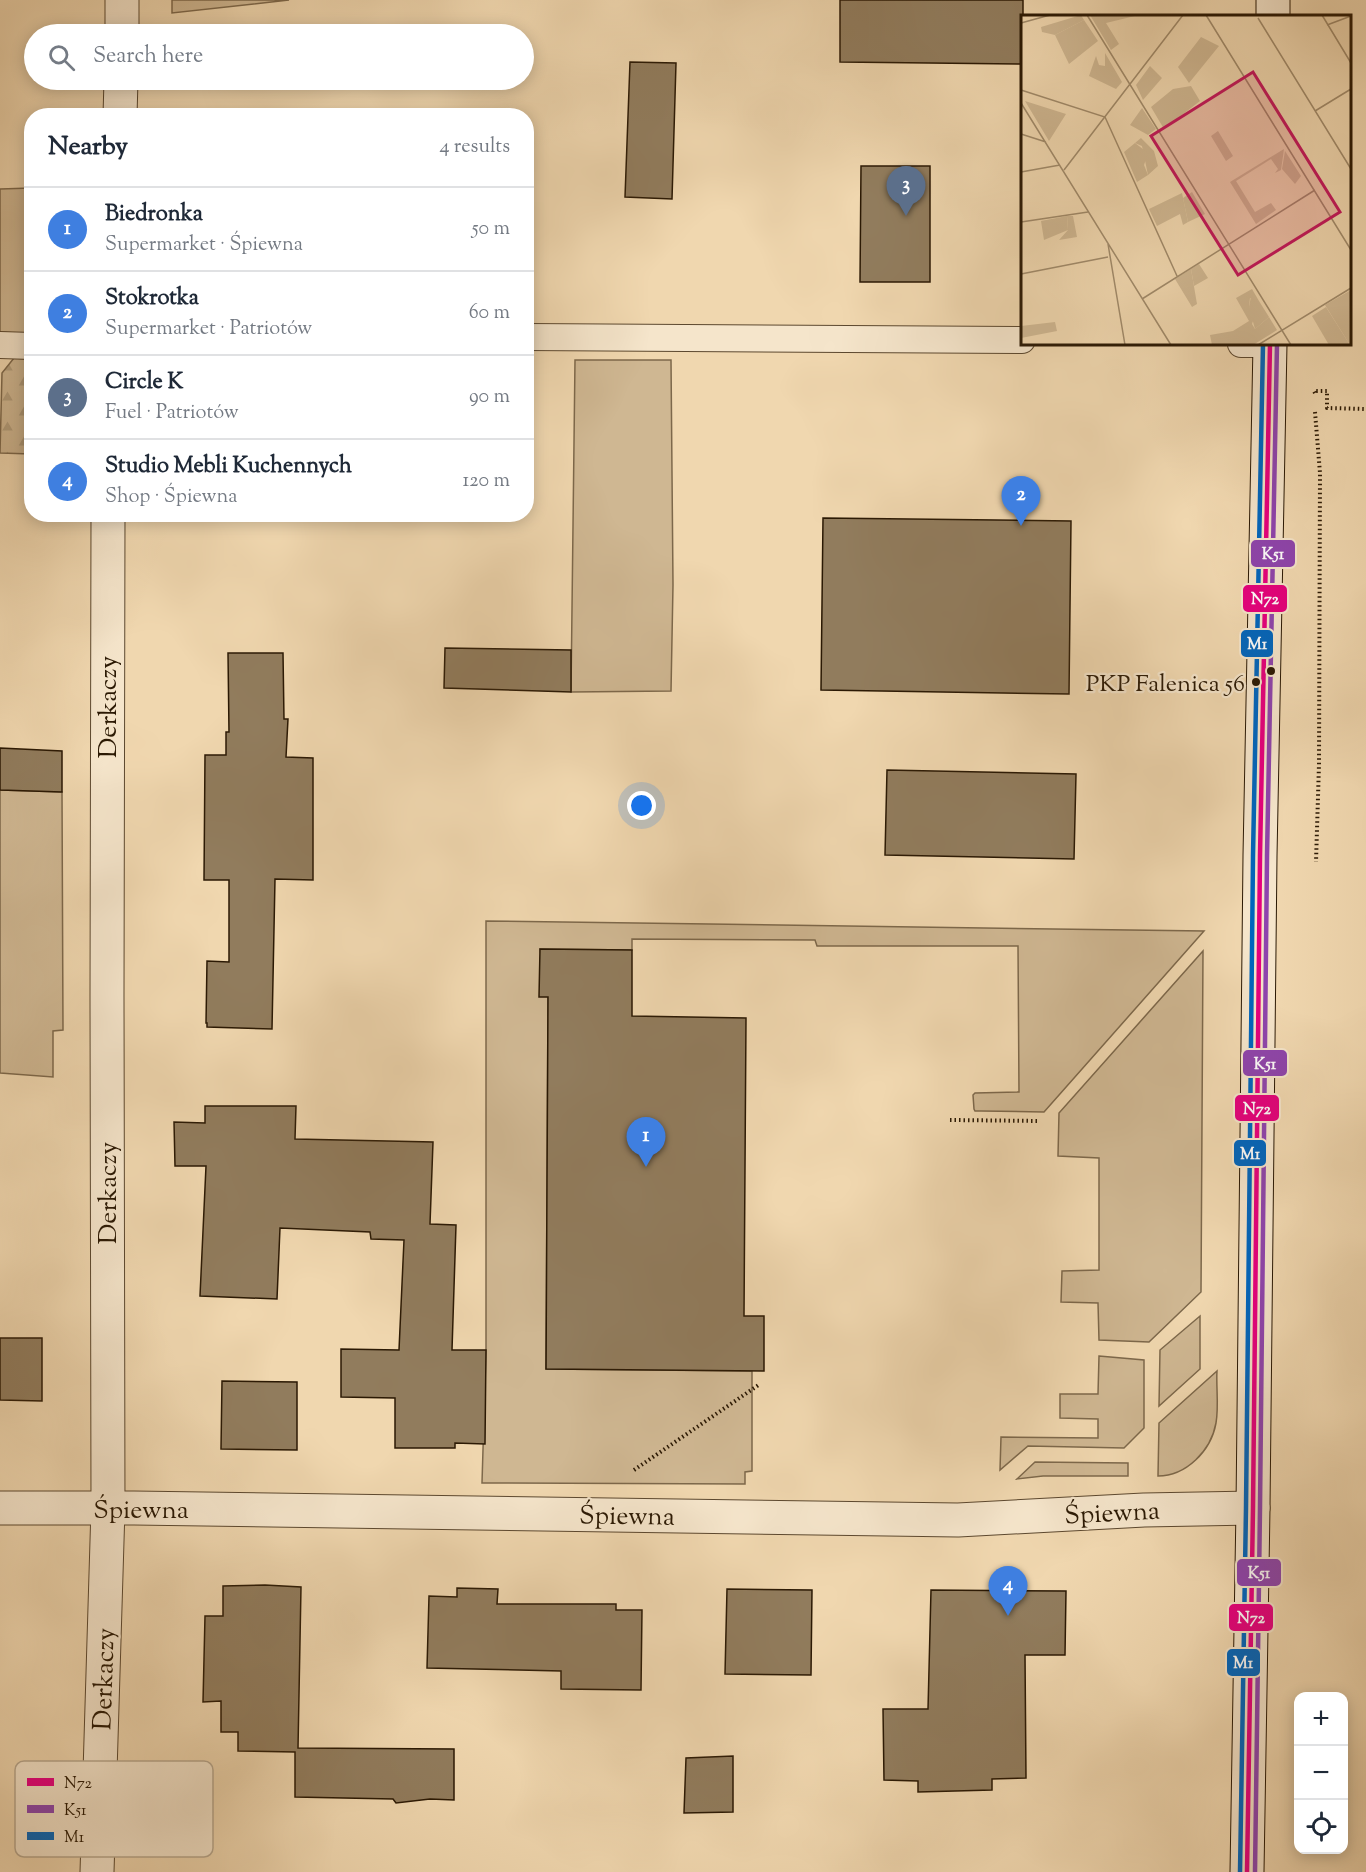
<!DOCTYPE html>
<html lang="en">
<head>
<meta charset="utf-8">
<style>
  :root { --surface:#fff; --page:#f6f6f7; --text:#1f2937; --muted:#747a83; --line:#e0e1e3; --accent:#ea580c }
  body { margin:0; font-family:"Sorts Mill Goudy",serif; background:var(--page); color:var(--text) }
  .controls { position:absolute; right:18px; bottom:18px; display:grid; overflow:hidden; border-radius:12px; box-shadow:0 3px 15px #0003 }
  .controls button { width:54px; height:54px; display:grid; place-items:center; padding:0; border:0; border-bottom:2px solid var(--line); background:var(--surface); color:var(--text); font:30px sans-serif }
  .you { position:absolute; left:642px; top:806px; width:21px; height:21px; margin:-15px; border:4px solid #fff; border-radius:50%; background:#1a73e8; box-shadow:0 0 0 9px #1a73e833 }
  .badge { display:grid; place-items:center; width:39px; height:39px; border-radius:50%; background:var(--accent); color:#fff; font-size:20px; font-weight:700 }
  .pin { position:absolute; translate:-50% -50px; filter:drop-shadow(0 2px 3px #0008) }
  .pin::after { content:''; position:absolute; top:32px; width:21px; height:18px; background:inherit; clip-path:polygon(0 0,100% 0,50% 100%) }
  .list { margin:0; padding:0; list-style:none }
  h2 { display:flex; justify-content:space-between; align-items:center; height:78px; margin:0; padding:0 24px; font-size:26px }
  h2 small { font-size:20px; font-weight:400; color:var(--muted) }
  .list li { display:grid; grid-template-columns:39px 1fr auto; gap:18px; align-items:center; box-sizing:border-box; height:84px; padding:0 24px; border-top:2px solid var(--line) }
  .list b { display:block; font-size:22px; white-space:nowrap }
  .list p { margin:0; font-size:20px; white-space:nowrap; color:var(--muted) }
  .list em { font-size:20px; font-style:normal; color:var(--muted) }
  .icon { flex:none; width:33px; height:33px; fill:none; stroke:currentColor; stroke-width:2; stroke-linecap:round; stroke-linejoin:round }
  .map { position:relative; flex:none; width:1366px; height:1872px; overflow:hidden }
  .search { position:absolute; background:var(--surface); box-shadow:0 3px 15px #0003; left:24px; top:24px; width:510px; height:66px; display:flex; align-items:center; gap:15px; box-sizing:border-box; padding:0 21px; border-radius:33px; color:var(--muted); font-size:22px }
  .panel { position:absolute; background:var(--surface); box-shadow:0 3px 15px #0003; left:24px; top:108px; width:510px; height:414px; border-radius:24px }
  .map>svg:first-child { display:block }
</style>
</head>
<body>
<div class="map">
<svg width="1366" height="1872" viewBox="0 0 1366 1872">
  <defs>
    <pattern id="forest-firs" width="22" height="20" patternUnits="userSpaceOnUse" patternTransform="scale(1.5)"><rect width="22" height="20" fill="#cfb792"/><path d="M5 1l3.5 6h-7zM16 11l3.5 6h-7z" fill="#b29d7c"/></pattern>
  </defs>
  <rect width="100%" height="100%" fill="#f0d7af"/>
  <filter id="stains"><feTurbulence type="fractalNoise" baseFrequency=".00333" numOctaves="4"/><feColorMatrix values="0 0 0 0 .2 0 0 0 0 .09 0 0 0 0 .02 0 0 0 .5 -.17"/></filter>
  <radialGradient id="worn" r=".72"><stop offset=".6" stop-color="#630" stop-opacity="0"/><stop offset="1" stop-color="#630" stop-opacity=".3"/></radialGradient>
  <g fill="#cfb792" stroke="#7d684b" stroke-width="1.5">
    <path d="M172,0h117l-117,13z"/>
    <path d="M31,188v146l-31,-2v-143z"/>
    <path d="M575,360h96l2,225 -2,106 -100,1z"/>
    <path d="M0,790l62,2 1,238 -10,1v46l-53,-4z"/>
    <path d="M486,921l718,10 -160,181 -63,-1h-6l-1,-2 -1,-14 2,-2 44,-1 -1,-146h-201l-2,-6 -183,-1v11l-92,-1 8,48 -2,372 206,2v100l-7,1v12l-263,-1 4,-133z"/>
    <path d="M1203,951l-2,341 -52,50 -50,-2 -1,-37 -37,-1 1,-31 37,-1v-112l-41,-2 1,-43z"/>
    <path d="M1200,1316v53l-41,37 1,-56z"/>
    <path d="M1099,1356l45,4v68l-20,20 -96,-2 -28,24 1,-33 97,1v-19l-38,-1v-24h38z"/>
    <path d="M1217,1371c-1,16 2,35 -1,52 -5,28 -30,53 -58,53l1,-53z"/>
    <path d="M1035,1462l93,1v13h-85l-26,3z"/>
  </g>
  <path fill="url(#forest-firs)" stroke="#7d684b" stroke-width="1.5" d="M14,358l17,1v95l-31,-1 2,-80z"/>
  <g fill="#917c5d" stroke="#2b1904" stroke-width="1.5">
    <path d="M840,0h183v64l-183,-2z"/>
    <path d="M630,62l46,1 -4,136 -47,-2z"/>
    <path d="M861,166h69v116h-70z"/>
    <path d="M823,518l248,3 -2,173 -248,-4z"/>
    <path d="M445,648l126,2v42l-127,-4z"/>
    <path d="M228,653h55l1,66h4l-2,38 27,1v122l-38,-1 -3,150 -65,-2v-4h-1l1,-62 22,1v-82h-25l1,-125h21v-23h3z"/>
    <path d="M0,748l62,3v41l-62,-2z"/>
    <path d="M887,770l189,4 -2,85 -189,-4z"/>
    <path d="M540,949l92,1v66l114,2 -2,298h20v55l-218,-2 2,-372h-9z"/>
    <path d="M205,1106h91l-1,33 138,3 -3,82 26,1 -4,125h34l-1,94 -30,-1v5h-60v-50l-54,-1v-48l58,1 5,-110 -33,-1 -1,-7 -90,-4 -3,71 -77,-3 6,-130h-31l-1,-44 31,1z"/>
    <path d="M0,1338h42v63l-42,-1z"/>
    <path d="M222,1381l75,1v68l-76,-1z"/>
    <path d="M265,1585l36,2 -3,161 156,1v51l-24,-1 -34,4 -3,-4 -98,-2v-45l-57,-1v-19h-17v-31l-18,1 2,-86h18v-30z"/>
    <path d="M457,1588l41,1 -1,15h119v6h26l-1,80 -80,-1v-18l-134,-3 2,-72 28,1z"/>
    <path d="M727,1589l85,1 -1,85 -86,-1z"/>
    <path d="M931,1590l135,1 -1,64h-40l1,123 -34,1v11l-74,2v-11l-34,-1 -1,-71h45z"/>
    <path d="M733,1756v56l-49,1 2,-55z"/>
  </g>
  <g fill="none" stroke-linecap="round" stroke-linejoin="round">
    <g stroke="#5c482f" stroke-width="28">
      <g id="service">
        <path d="M526,337l496,3"/>
        <path d="M1241,344h29"/>
        <path d="M0,345l32,1"/>
      </g>
    </g>
    <g stroke="#5c482f" stroke-width="35">
      <g id="minor">
        <path d="M122,34v-34"/>
        <path d="M120,116l1,-36"/>
        <path d="M0,1508h134l824,12 186,-10 109,-2"/>
        <path d="M97,1872l11,-364 -1,-511 1,-483"/>
      </g>
    </g>
    <g stroke="#2b1904" stroke-width="35">
      <g id="secondary">
        <path d="M1273,16v-16"/>
        <path d="M1247,1872l6,-364 7,-652 10,-512"/>
      </g>
    </g>
    <g stroke="#2b1904" stroke-width="4" stroke-dasharray="1.5 3" stroke-linecap="butt">
      <path d="M1315,393l-1,-2h13v17l39,1"/>
      <path d="M1315,412l5,61 -1,291 -3,98"/>
      <path d="M950,1120l90,1"/>
      <path d="M634,1470l126,-86"/>
    </g>
    <use href="#service" stroke="#f5e5cb" stroke-width="26"/>
    <use href="#minor" stroke="#f5e5cb" stroke-width="33"/>
    <use href="#secondary" stroke="#f5e5cb" stroke-width="33"/>
    <g stroke="#f5e5cb" stroke-width="9">
      <path id="bus-1" d="M1247,1872l6,-364 7,-652 10,-512"/>
    </g>
    <g stroke="#f5e5cb" stroke-width="9">
      <path id="bus-2" d="M1255,1872l5,-364 7,-652 10,-512"/>
    </g>
    <g stroke="#f5e5cb" stroke-width="9">
      <path id="bus-3" d="M1240,1872l6,-364 7,-652 10,-512"/>
    </g>
    <use href="#bus-1" stroke="#e5007d" stroke-width="4.5"/>
    <use href="#bus-2" stroke="#8e44ad" stroke-width="4.5"/>
    <use href="#bus-3" stroke="#0065bd" stroke-width="4.5"/>
  </g>
  <g fill="#2b1904" stroke="#f5e5cb" stroke-width="2">
    <circle cx="1271" cy="671" r="5"/>
    <circle cx="1256" cy="682" r="5"/>
  </g>
  <g text-anchor="middle" stroke-width="4.5" stroke-linejoin="round" paint-order="stroke">
    <g font-size="24" fill="#2b1904" stroke="#f5e5cb" text-anchor="end">
      <text x="1245" y="691">PKP Falenica 56</text>
    </g>
    <g font-size="26" fill="#2b1904" stroke="#f5e5cb">
      <text transform="translate(107 707) rotate(-90)" y="9">Derkaczy</text>
      <text transform="translate(107 1193) rotate(-90)" y="9">Derkaczy</text>
      <text x="141" y="1518">Śpiewna</text>
      <text transform="translate(1112 1512) rotate(-3)" y="9">Śpiewna</text>
      <text transform="translate(627 1515) rotate(1)" y="9">Śpiewna</text>
      <text transform="translate(103 1679) rotate(-88)" y="9">Derkaczy</text>
    </g>
  </g>
  <g transform="translate(1021 15)">
    <rect width="330" height="330" fill="#f0d7af"/>
    <path d="M60,0l3,5 -29,15 -13,-3 -1,-5zM180,22l18,9 -30,37 -11,-16zM84,38l17,29 -6,7 -27,-13 7,-20 3,9 6,1zM170,71l9,15 -36,28 -13,-22 22,-18zM4,86l41,13 -17,27zM121,93l14,21 -8,6 -18,-10zM197,116l15,25 -7,5 -15,-25zM120,123l13,13 4,15 -10,9 -6,-29 -7,-3zM263,134l-3,21 -6,3 3,-4 -7,-10 -35,22 19,31 16,-9 5,7 -20,14 -26,-42zM264,136l16,25 -6,8 -13,-15zM171,177l13,22 -17,8 -5,-24zM46,201l1,14 -24,10 -3,-19zM170,254l6,35 -5,3 -17,-28zM330,275v55h-1l-25,-40zM230,281l8,5 10,16 -14,12 -6,-22zM34,307l2,9 -36,7v-12z" fill="#cfb792"/>
    <path d="M69,0h49l-33,8 13,21 -8,6zM63,5l14,21 -29,23 -14,-29zM129,51l12,12 -19,22 -7,-15zM114,128l13,10 -4,12 4,10 -11,7 -13,-30zM161,178l6,29 -5,3 -3,-11 -23,12 -8,-17zM46,201h6l4,21 -18,3 9,-10zM178,249l9,14 -14,8 -3,-17zM231,274l7,12 -9,-3 -1,9 6,8 -3,9 3,5 14,-12 8,13 -24,15h-41l-2,-10 23,-4 16,-10 -13,-23zM305,292l24,38h-21l-17,-29z" fill="#cfb792"/>
    <path fill="none" stroke="#a18b6b" stroke-width="1.5" d="M66,0l204,330M185,0l145,235M301,0l29,48M237,3l93,151M0,8l29,-8M306,10l24,-9M0,75l84,27 72,159M0,88l150,242M294,96l36,-22M0,119l25,8M43,155l119,-155M0,157l39,-7M0,207l67,-10M87,229l17,101M0,259l87,-17M121,284l173,-109M237,330l93,-57"/>
    <path fill="#c2185b" fill-opacity="0.15" stroke="#c2185b" stroke-width="3" d="M232,57l87,140 -102,63 -87,-139z"/>
    <rect width="330" height="330" fill="none" stroke="#2b1904" stroke-width="3"/>
  </g>
  <rect x="15" y="1761" width="198" height="96" rx="9" fill="#f5e5cb" stroke="#b8a88f" stroke-width="1.5"/>
  <rect x="27" y="1778" width="27" height="8" fill="#e5007d"/>
  <rect x="27" y="1805" width="27" height="8" fill="#8e44ad"/>
  <rect x="27" y="1832" width="27" height="8" fill="#0065bd"/>
  <g font-size="16" fill="#2b1904">
    <text x="64" y="1788">N72</text>
    <text x="64" y="1815">K51</text>
    <text x="64" y="1842">M1</text>
  </g>
  <g stroke="#f5e5cb" stroke-width="2">
    <rect x="1250" y="539" width="46" height="29" rx="6" fill="#8e44ad"/>
    <rect x="1242" y="584" width="46" height="29" rx="6" fill="#e5007d"/>
    <rect x="1240" y="629" width="34" height="29" rx="6" fill="#0065bd"/>
    <rect x="1242" y="1049" width="46" height="28" rx="6" fill="#8e44ad"/>
    <rect x="1234" y="1094" width="46" height="28" rx="6" fill="#e5007d"/>
    <rect x="1233" y="1139" width="34" height="28" rx="6" fill="#0065bd"/>
    <rect x="1236" y="1558" width="46" height="29" rx="6" fill="#8e44ad"/>
    <rect x="1228" y="1603" width="46" height="29" rx="6" fill="#e5007d"/>
    <rect x="1226" y="1648" width="35" height="29" rx="6" fill="#0065bd"/>
  </g>
  <g font-size="16" text-anchor="middle" font-weight="bold" fill="#fff">
    <text x="1273" y="559">K51</text>
    <text x="1265" y="604">N72</text>
    <text x="1257" y="649">M1</text>
    <text x="1265" y="1069">K51</text>
    <text x="1257" y="1114">N72</text>
    <text x="1250" y="1159">M1</text>
    <text x="1259" y="1578">K51</text>
    <text x="1251" y="1623">N72</text>
    <text x="1243" y="1668">M1</text>
  </g>
  <rect width="100%" height="100%" filter="url(#stains)"/>
  <rect width="100%" height="100%" fill="url(#worn)"/>
</svg>
<div class="controls">
<button>+</button>
<button>−</button>
<button><svg class="icon" aria-label="locate" viewBox="0 0 24 24"><circle cx="12" cy="12" r="6"/><path d="M12 2v4M12 18v4M2 12h4M18 12h4"/></svg></button>
</div>
<div class="you"></div>
<div class="pin badge" style="left:646px;top:1167px;background:#3f7fe0">1</div>
<div class="pin badge" style="left:1021px;top:526px;background:#3f7fe0">2</div>
<div class="pin badge" style="left:906px;top:216px;background:#5c6f8a">3</div>
<div class="pin badge" style="left:1008px;top:1616px;background:#3f7fe0">4</div>
<div class="search"><svg class="icon" aria-label="search" viewBox="0 0 24 24"><circle cx="10" cy="10" r="6"/><path d="M15 15l6 6"/></svg>Search here</div>
<section class="panel">
<h2>Nearby<small>4 results</small></h2>
<ul class="list">
<li><span class="badge" style="background:#3f7fe0">1</span><div><b>Biedronka</b><p>Supermarket · Śpiewna</p></div><em>50 m</em></li>
<li><span class="badge" style="background:#3f7fe0">2</span><div><b>Stokrotka</b><p>Supermarket · Patriotów</p></div><em>60 m</em></li>
<li><span class="badge" style="background:#5c6f8a">3</span><div><b>Circle K</b><p>Fuel · Patriotów</p></div><em>90 m</em></li>
<li><span class="badge" style="background:#3f7fe0">4</span><div><b>Studio Mebli Kuchennych</b><p>Shop · Śpiewna</p></div><em>120 m</em></li>
</ul>
</section>
</div>
</body>
</html>
